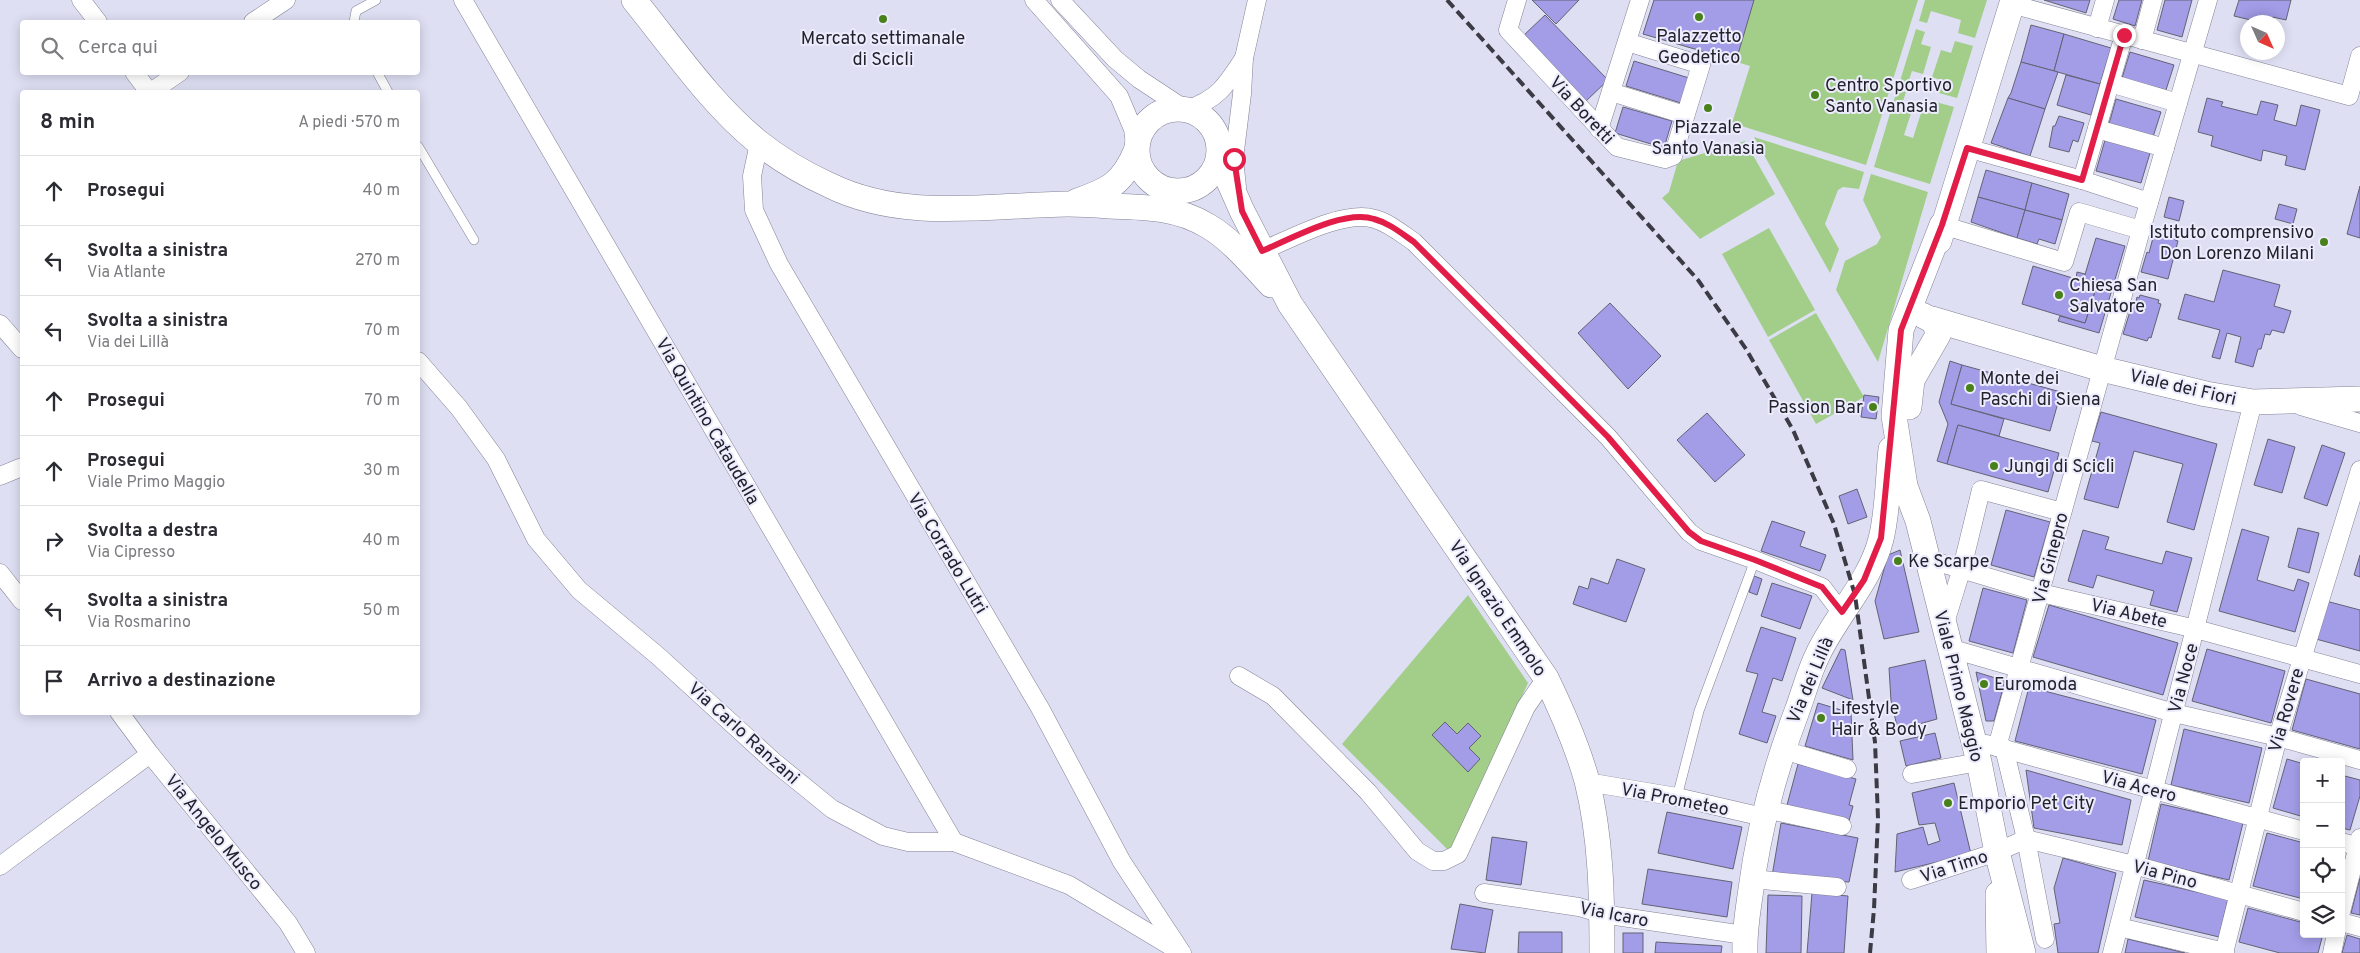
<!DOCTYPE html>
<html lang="it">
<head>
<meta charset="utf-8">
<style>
  :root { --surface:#fff; --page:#f7f7f7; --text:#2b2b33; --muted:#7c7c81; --line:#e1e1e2 }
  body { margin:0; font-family:Overpass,sans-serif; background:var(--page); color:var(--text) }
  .controls { position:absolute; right:15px; bottom:15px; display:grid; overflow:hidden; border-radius:5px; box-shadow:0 2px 12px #0003 }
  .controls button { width:45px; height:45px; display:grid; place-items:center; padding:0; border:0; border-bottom:1px solid var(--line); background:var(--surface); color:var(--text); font:25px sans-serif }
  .compass { position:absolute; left:2240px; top:15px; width:45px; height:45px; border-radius:50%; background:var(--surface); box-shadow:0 2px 12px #0003; rotate:135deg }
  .stop { position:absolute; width:15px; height:15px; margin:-11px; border:4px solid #e11d48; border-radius:50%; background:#fff }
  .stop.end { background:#e11d48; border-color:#fff; box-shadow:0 1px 5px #0008 }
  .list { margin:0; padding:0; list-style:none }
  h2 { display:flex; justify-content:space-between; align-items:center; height:65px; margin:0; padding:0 20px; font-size:21px }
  h2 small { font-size:16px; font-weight:400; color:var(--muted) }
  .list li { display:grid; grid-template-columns:32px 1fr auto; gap:15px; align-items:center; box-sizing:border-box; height:70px; padding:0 20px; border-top:1px solid var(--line) }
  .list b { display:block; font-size:19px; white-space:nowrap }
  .list p { margin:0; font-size:16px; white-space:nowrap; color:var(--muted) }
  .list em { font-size:16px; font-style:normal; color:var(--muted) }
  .icon { flex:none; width:28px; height:28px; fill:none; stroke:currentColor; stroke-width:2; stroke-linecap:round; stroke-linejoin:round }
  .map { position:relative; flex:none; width:2360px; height:953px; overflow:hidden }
  .search { position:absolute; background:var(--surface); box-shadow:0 2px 12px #0003; left:20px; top:20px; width:400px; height:55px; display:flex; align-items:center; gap:12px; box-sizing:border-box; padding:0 18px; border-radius:5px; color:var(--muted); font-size:19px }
  .panel { position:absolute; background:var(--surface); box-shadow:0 2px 12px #0003; left:20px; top:90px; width:400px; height:625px; border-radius:5px }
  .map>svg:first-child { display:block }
</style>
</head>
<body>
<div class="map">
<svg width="2360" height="953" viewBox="0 0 2360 953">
  <rect width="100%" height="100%" fill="#dfdff4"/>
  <g fill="#a2ce8a">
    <path d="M1654,0h264l-52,165 -134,-42 18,-57 -107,-32z"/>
    <path d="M1925,0h62l-12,38 -17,-5 3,-13 -30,-9 -4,12 -8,-2z"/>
    <path d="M1916,29l9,3 -4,12 10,3 -8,27 -11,-3 -4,12 -8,-2z"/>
    <path d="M1955,41l18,5 -16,52 -18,-5 4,-12 -11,-4 9,-27 10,3z"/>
    <path d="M1897,90l9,2 -4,12 11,3 -9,28 9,3 9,-28 11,3 3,-11 18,5 -24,77 -56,-17z"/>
    <path d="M1754,137l110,35 -5,17 -16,-2 -5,3 -13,34 14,25 -9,24z"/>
    <path d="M1745,141l30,53 -75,45 -38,-41 7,-6 9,-31z"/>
    <path d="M1871,174l57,18 -50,170 -42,-72 9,-29 32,-17 4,-7 -18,-37z"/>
    <path d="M1769,228l46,82 -47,27 -46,-83z"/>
    <path d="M1816,313l48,84 -48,27 -47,-84z"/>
    <path d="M1468,595l60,88 -78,169 -108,-108z"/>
  </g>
  <g fill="#a39de8" stroke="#636274">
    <path d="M1532,0h47l-23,24z"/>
    <path d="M1654,0h100l-18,61 -93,-27z"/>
    <path d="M2044,0h46l-4,13z"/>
    <path d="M2119,0h23l-7,26 -22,-7z"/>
    <path d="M2165,0h27l-10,37 -25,-7z"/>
    <path d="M2239,0h52l-5,20 -13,-3 -1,5h-13l-25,-6z"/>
    <path d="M1545,15l63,65 -23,22 -63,-65z"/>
    <path d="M2031,25l33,9 -10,37 -33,-9z"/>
    <path d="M2064,34l47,14 -11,36 -46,-13z"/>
    <path d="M2130,52l44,13 -8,25 -44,-12z"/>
    <path d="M1634,61l55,17 -8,25 -55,-17z"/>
    <path d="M2021,62l37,10 -13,37 -37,-11 3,-5z"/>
    <path d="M2066,75l34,9 -9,31 -34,-10z"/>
    <path d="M2008,98l37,11 -15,47 -39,-13z"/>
    <path d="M2207,98l16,4 -2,4 36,9 4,-14 17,4 -4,15 22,6 5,-21 19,5 -15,60 -20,-5 2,-9 -24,-6 -2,11 -50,-15 2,-10 -15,-4z"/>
    <path d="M2116,99l45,13 -8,25 -44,-13z"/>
    <path d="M1623,107l49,14 -8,27 -49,-15z"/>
    <path d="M2059,116l25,7 -6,19 -5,-2 -4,12 -20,-5 4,-21h2z"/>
    <path d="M2105,140l45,13 -9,30 -45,-12z"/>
    <path d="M1986,170l46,13 -7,27 -47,-13z"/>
    <path d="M2032,183l37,11 -7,26 -37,-10z"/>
    <path d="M2360,186v52l-13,-4z"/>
    <path d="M1978,197l47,13 -8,28 -46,-16z"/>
    <path d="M2169,197l15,4 -5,20 -15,-4z"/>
    <path d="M2279,204l18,5 -4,15 -18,-5z"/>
    <path d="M2025,210l37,10 -7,24 -16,-5 -2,5 -20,-6z"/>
    <path d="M2158,232l18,4 -1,4 3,1 -10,38 -27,-7 6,-20 2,1 5,-19 3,1z"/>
    <path d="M2096,238l29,8 -26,87 -41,-12 2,-5 25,7 12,-38 -14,-4z"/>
    <path d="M2033,266l43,13 1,-7 8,2 -2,7 14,4 -12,38 -63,-19z"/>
    <path d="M2223,270l57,15 -6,21 17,5 -7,22 -12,-3 -2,5 -5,-1 -4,15h-3l-5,18 -18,-5 6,-25 -14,-4 -7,26 -8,-2 8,-27 -42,-11 7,-25 29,8z"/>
    <path d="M2140,295l19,5 -1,3 3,1 -10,34 -2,-1 -2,4 -24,-7 8,-26 3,1 3,-12 2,1z"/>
    <path d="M1610,303l51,53 -33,33 -50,-56z"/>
    <path d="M1950,361l12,4 -11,39 53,15 -5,17 -41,-11 -11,39 -10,-3 11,-37 -9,-22z"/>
    <path d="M1962,365l99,27 -11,39 -99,-27z"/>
    <path d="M1864,395l15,2 -3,22 -15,-2z"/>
    <path d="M2101,412l116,32 -23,86 -27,-8 16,-58 -49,-13 -16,57 -34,-9 16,-56 -8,-2z"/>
    <path d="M1707,413l38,42 -30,27 -38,-42z"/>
    <path d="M1958,425l101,28 -11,39 -101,-28z"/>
    <path d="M2268,439l27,8 -13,46 -28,-8z"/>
    <path d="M2322,445l23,8 -18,53 -23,-8z"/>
    <path d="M1857,489l10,28 -19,7 -9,-28z"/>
    <path d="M2006,510l44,12 -16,55 -43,-12z"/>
    <path d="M1772,521l33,11 -5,14 26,9 -6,16 -59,-20z"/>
    <path d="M2298,528l21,5 -10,40 -21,-6z"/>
    <path d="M2242,529l27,8 -12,43 37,11 4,-12 11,4 -14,49 -76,-21z"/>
    <path d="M2083,530l26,7 -4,12 57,15 4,-13 26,7 -15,54 -27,-7 4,-14 -57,-16 -4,13 -25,-7z"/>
    <path d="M1900,550l19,82 -35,7 -9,-38 13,-46z"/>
    <path d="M2360,555v22l-6,-2z"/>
    <path d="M1617,559l28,10 -19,53 -53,-18 6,-18 9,3 3,-11 17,6z"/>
    <path d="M1754,576l8,3 -5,16 -8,-3z"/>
    <path d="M1772,583l40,13 -12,33 -39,-13z"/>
    <path d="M1983,588l44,12 -14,53 -44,-12z"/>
    <path d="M2326,601l34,9v41l-44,-12z"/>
    <path d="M2049,605l129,38 -15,52 -130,-38z"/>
    <path d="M1761,627l35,11 -14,43 -9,-3 -11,34 14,4 -9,27 -28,-9 19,-60 -12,-3z"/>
    <path d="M1841,649l4,1 8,50 -31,-12z"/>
    <path d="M2207,649l78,22 -14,52 -79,-22z"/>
    <path d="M1925,660l12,59 -39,11 -7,-29 -2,-33z"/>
    <path d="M1976,672l29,9 -11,40h-8z"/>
    <path d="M2306,679l54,15v55l-68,-19z"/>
    <path d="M2029,687l127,33 -14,54 -127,-33z"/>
    <path d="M1818,703l33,10 2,47 -48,-14z"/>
    <path d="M1445,722l12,12 11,-11 13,13 -12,12 11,11 -12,13 -36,-37z"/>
    <path d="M2184,729l78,19 -13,55 -78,-18z"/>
    <path d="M1935,733l6,25 -35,8 -6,-25z"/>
    <path d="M2287,759l17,5v53l-31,-9z"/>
    <path d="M1798,764l58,15 -7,26 4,1 -4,15 -62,-16z"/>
    <path d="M2026,770l105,30 -9,45 -88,-17z"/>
    <path d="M2341,775l19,5v16l-10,34 -9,-2z"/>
    <path d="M1954,783l17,71 -76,18 2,-38 26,-7 5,18 12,-4 -5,-18 -16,2 -7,-32z"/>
    <path d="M2161,804l82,19 -14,57 -81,-19z"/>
    <path d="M1667,812l75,15 -9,42 -75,-16z"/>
    <path d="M1781,823l77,15 -9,44 -77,-6z"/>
    <path d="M2267,833l37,10v56l-51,-13z"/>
    <path d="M1492,837l35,5 -6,43 -35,-5z"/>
    <path d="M2063,858l53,15 -18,80h-40l-4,-29 6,-1 -6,-35z"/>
    <path d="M1648,869l84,13 -5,35 -85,-13z"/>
    <path d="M2360,878v37l-9,-2z"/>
    <path d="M2144,880l84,19 -9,38 -84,-20z"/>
    <path d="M1812,893l36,3 -4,57h-37z"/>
    <path d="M1768,895l34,1 -1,57h-35z"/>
    <path d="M1460,904l33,6 -8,43 -34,-4z"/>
    <path d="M2248,908l56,15v11h19l-5,19h-38l-41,-11z"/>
    <path d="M1519,932h43v21h-44z"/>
    <rect x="1623" y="933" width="20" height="20"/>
    <path d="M2347,935l13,4v14h-18z"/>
    <path d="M2128,939l57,14h-60z"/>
    <path d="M1656,942l66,4 -1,7h-66z"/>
  </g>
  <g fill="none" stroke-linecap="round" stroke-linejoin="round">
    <g stroke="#838296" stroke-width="10">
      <g id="lane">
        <path d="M354,22l2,-11 20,-11"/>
        <path d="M377,72l11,20"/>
        <path d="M418,146l56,94"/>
        <path d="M1677,797l22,-86 56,-151"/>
      </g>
    </g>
    <g stroke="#838296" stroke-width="19">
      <g id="street">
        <path d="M81,0l17,22"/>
        <path d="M463,0l491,842"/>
        <path d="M1034,0l85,96 14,33 3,22"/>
        <path d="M1060,0l55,59 24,20 47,31c32,-11 40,-24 58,-52"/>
        <path d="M1517,0l-9,30 109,117 48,12 8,-3 28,-91 -74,-23"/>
        <path d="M2011,4l338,92 11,-40"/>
        <path d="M253,22l33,-22"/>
        <path d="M2097,28l8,-28"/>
        <path d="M2142,40l11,-40"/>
        <path d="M134,72l15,20"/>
        <path d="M2110,83l68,20"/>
        <path d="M151,92l29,-20"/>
        <path d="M1611,92l74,23"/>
        <path d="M1599,129l41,-129"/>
        <path d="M2097,129l68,19"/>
        <path d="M759,143l-7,33 2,34 25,54 261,444 82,154 58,88"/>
        <path d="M1967,148l115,32 67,22"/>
        <path d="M2082,180l42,-145"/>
        <path d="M1237,187l-3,-28 8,-65 2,-36 13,-58"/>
        <path d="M1942,225l122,37 15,-50 62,18"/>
        <path d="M1262,251c28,-12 83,-42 113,-32 14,4 26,14 39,23l194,195 81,95 12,9 54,19 67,27 19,25"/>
        <path d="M0,324l22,25"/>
        <path d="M418,361l41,47 37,51 40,80 43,51 79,66 115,105 59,48 51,27 25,6h46l115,43 113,68"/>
        <path d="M2301,406l59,17"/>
        <path d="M0,476l22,-9"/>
        <path d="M1927,559l114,34 155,36 164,45"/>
        <path d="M0,573l22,28"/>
        <path d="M1944,626l18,-58 19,-78 81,22"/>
        <path d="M1949,648l225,65 104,24 82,23"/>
        <path d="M1239,676l34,20 95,96 49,59 16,10h11l14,-7 68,-147 20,-29"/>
        <path d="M119,712l31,42 138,169 18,30"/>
        <path d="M1986,744l318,87"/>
        <path d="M1997,747l144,-517 67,-230"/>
        <path d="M2004,748l22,91 19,100"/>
        <path d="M1783,750l64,19"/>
        <path d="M1912,774l67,-12"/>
        <path d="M1587,782l90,15 86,20"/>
        <path d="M1765,809l77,17"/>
        <path d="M2026,839l108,26 170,47"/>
        <path d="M2341,842l19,5"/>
        <path d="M0,866l150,-112"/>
        <path d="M1752,879l85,8"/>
        <path d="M1911,880l86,-28 29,-13"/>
        <path d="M1484,893l95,14 23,7 142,21"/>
        <path d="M2341,912l19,-74"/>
        <path d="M2341,922l19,5"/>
        <path d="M2119,927l106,25"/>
        <path d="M2112,953l141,-551"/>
        <path d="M2224,953l54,-216 82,-267"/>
        <path d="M2332,953l4,-19"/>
      </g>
    </g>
    <g stroke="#838296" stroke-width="26">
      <g id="secondary">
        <path d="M634,0c39,48 76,103 124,142 21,17 47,32 71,43 75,37 159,20 239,19 14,0 28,1 41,2 35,1 68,1 99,20 24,14 44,39 63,59"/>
        <circle cx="1178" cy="150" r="41"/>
        <path d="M1219,159l23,52 48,93 256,374c16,33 31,67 41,103 14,56 15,115 15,172"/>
        <path d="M1077,201c32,-11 46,-18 59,-50"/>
        <path d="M1942,225l-41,105 -7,86 11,70 13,35 61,241 18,90 26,101"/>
        <path d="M1939,241l74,-241"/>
        <path d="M1932,319l170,50 104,25 47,8 107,-3"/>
        <path d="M1909,407l3,-27 26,-45 -3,-13 -13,-7"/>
        <path d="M1998,894l1,59"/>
        <path d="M1745,953c-1,-22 3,-42 6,-64 8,-62 24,-120 46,-178 7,-19 12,-39 21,-57 19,-40 52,-72 63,-115 7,-28 7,-62 10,-90"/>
      </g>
    </g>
    <use href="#lane" stroke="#fff" stroke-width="9"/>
    <use href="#street" stroke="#fff" stroke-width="18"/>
    <use href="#secondary" stroke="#fff" stroke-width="25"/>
    <path stroke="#3b3b45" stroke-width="4" stroke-dasharray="10 5" stroke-linecap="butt" d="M1447,0l251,280 48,69 47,81 41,94 21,71 20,147 3,76 -4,91 -4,44"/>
  </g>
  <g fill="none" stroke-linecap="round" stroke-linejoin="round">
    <path stroke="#e11d48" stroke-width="6" d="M1234,159l8,52 20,40c29,-12 82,-42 112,-32 15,4 27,14 40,23l194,195 81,95 12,9 54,19 67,27 20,25 22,-32 17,-42 20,-208 41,-105 25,-77 115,32 42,-145"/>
  </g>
  <g fill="#48811a" stroke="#edecfe" stroke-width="2">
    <circle cx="1699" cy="17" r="5"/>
    <circle cx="883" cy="19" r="5"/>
    <circle cx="1815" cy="95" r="5"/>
    <circle cx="1708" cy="108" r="5"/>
    <circle cx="2324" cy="242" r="5"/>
    <circle cx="2059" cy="295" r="5"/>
    <circle cx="1970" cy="388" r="5"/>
    <circle cx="1873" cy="407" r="5"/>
    <circle cx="1994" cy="466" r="5"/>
    <circle cx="1898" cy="561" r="5"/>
    <circle cx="1984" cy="684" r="5"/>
    <circle cx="1821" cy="718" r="5"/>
    <circle cx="1948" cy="803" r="5"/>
  </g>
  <g text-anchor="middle" stroke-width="4" stroke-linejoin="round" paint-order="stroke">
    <g font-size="18" fill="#22222a" stroke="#edecfe" text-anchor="start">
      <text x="1699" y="42" text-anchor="middle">Palazzetto<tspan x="1699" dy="21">Geodetico</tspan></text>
      <text x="883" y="44" text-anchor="middle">Mercato settimanale<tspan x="883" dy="21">di Scicli</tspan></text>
      <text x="1825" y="91">Centro Sportivo<tspan x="1825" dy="21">Santo Vanasia</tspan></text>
      <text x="1708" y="133" text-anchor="middle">Piazzale<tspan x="1708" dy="21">Santo Vanasia</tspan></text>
      <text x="2314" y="238" text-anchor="end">Istituto comprensivo<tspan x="2314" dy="21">Don Lorenzo Milani</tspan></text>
      <text x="2069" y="291">Chiesa San<tspan x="2069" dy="21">Salvatore</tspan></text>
      <text x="1980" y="384">Monte dei<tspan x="1980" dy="21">Paschi di Siena</tspan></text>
      <text x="1863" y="413" text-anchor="end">Passion Bar</text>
      <text x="2004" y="472">Jungi di Scicli</text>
      <text x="1908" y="567">Ke Scarpe</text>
      <text x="1994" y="690">Euromoda</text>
      <text x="1831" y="714">Lifestyle<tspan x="1831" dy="21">Hair &amp; Body</tspan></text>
      <text x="1958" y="809">Emporio Pet City</text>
    </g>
    <g font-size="18" fill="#22222a" stroke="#edecfe">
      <text transform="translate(1582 110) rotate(47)" y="6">Via Boretti</text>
      <text transform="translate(2183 387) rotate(13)" y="6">Viale dei Fiori</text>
      <text transform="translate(708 421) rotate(60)" y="6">Via Quintino Cataudella</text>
      <text transform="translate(948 553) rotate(59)" y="6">Via Corrado Lutri</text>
      <text transform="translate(2050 558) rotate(-75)" y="6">Via Ginepro</text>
      <text transform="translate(1498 608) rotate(56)" y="6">Via Ignazio Emmolo</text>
      <text transform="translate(2129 613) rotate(13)" y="6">Via Abete</text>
      <text transform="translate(2183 678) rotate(-75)" y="6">Via Noce</text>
      <text transform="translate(1810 680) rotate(-67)" y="6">Via dei Lillà</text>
      <text transform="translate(1959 686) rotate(76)" y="6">Viale Primo Maggio</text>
      <text transform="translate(2286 710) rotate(-74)" y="6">Via Rovere</text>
      <text transform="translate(744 733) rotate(42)" y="6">Via Carlo Ranzani</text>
      <text transform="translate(2139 786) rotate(15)" y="6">Via Acero</text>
      <text transform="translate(1675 799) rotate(11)" y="6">Via Prometeo</text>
      <text transform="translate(214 832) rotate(51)" y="6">Via Angelo Musco</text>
      <text transform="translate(1954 866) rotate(-18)" y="6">Via Timo</text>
      <text transform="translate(2165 874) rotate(15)" y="6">Via Pino</text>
      <text transform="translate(1614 914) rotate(11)" y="6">Via Icaro</text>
    </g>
  </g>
</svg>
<div class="controls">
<button>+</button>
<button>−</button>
<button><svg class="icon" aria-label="locate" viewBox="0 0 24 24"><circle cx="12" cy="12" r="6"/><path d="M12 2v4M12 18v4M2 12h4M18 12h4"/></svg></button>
<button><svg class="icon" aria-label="layers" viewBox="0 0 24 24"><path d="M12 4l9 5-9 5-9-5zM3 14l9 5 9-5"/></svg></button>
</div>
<svg class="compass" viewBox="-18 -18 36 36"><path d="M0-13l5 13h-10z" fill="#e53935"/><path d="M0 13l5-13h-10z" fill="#7c7c81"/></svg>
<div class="stop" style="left:1234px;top:159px"></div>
<div class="stop end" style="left:2124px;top:35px"></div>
<div class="search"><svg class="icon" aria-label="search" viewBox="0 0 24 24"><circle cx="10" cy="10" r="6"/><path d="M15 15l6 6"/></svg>Cerca qui</div>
<section class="panel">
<h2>8 min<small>A piedi · 570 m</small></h2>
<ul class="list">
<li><svg class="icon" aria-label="ahead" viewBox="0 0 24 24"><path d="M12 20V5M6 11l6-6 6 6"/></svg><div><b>Prosegui</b></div><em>40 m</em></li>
<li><svg class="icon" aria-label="left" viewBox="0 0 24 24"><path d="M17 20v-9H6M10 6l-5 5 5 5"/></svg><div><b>Svolta a sinistra</b><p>Via Atlante</p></div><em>270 m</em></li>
<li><svg class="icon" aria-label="left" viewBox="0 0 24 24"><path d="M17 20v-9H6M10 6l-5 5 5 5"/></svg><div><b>Svolta a sinistra</b><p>Via dei Lillà</p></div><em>70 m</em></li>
<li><svg class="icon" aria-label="ahead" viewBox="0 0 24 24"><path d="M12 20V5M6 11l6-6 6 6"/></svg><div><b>Prosegui</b></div><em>70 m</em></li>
<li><svg class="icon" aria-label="ahead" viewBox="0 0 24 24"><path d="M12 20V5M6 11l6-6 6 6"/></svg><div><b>Prosegui</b><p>Viale Primo Maggio</p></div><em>30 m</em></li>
<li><svg class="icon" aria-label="right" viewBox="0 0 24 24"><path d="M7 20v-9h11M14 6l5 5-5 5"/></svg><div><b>Svolta a destra</b><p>Via Cipresso</p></div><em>40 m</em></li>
<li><svg class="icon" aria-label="left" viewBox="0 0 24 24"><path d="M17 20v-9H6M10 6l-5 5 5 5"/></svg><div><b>Svolta a sinistra</b><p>Via Rosmarino</p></div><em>50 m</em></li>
<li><svg class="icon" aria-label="arrive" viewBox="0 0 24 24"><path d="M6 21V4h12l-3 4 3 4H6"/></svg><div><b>Arrivo a destinazione</b></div></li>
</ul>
</section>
</div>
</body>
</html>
